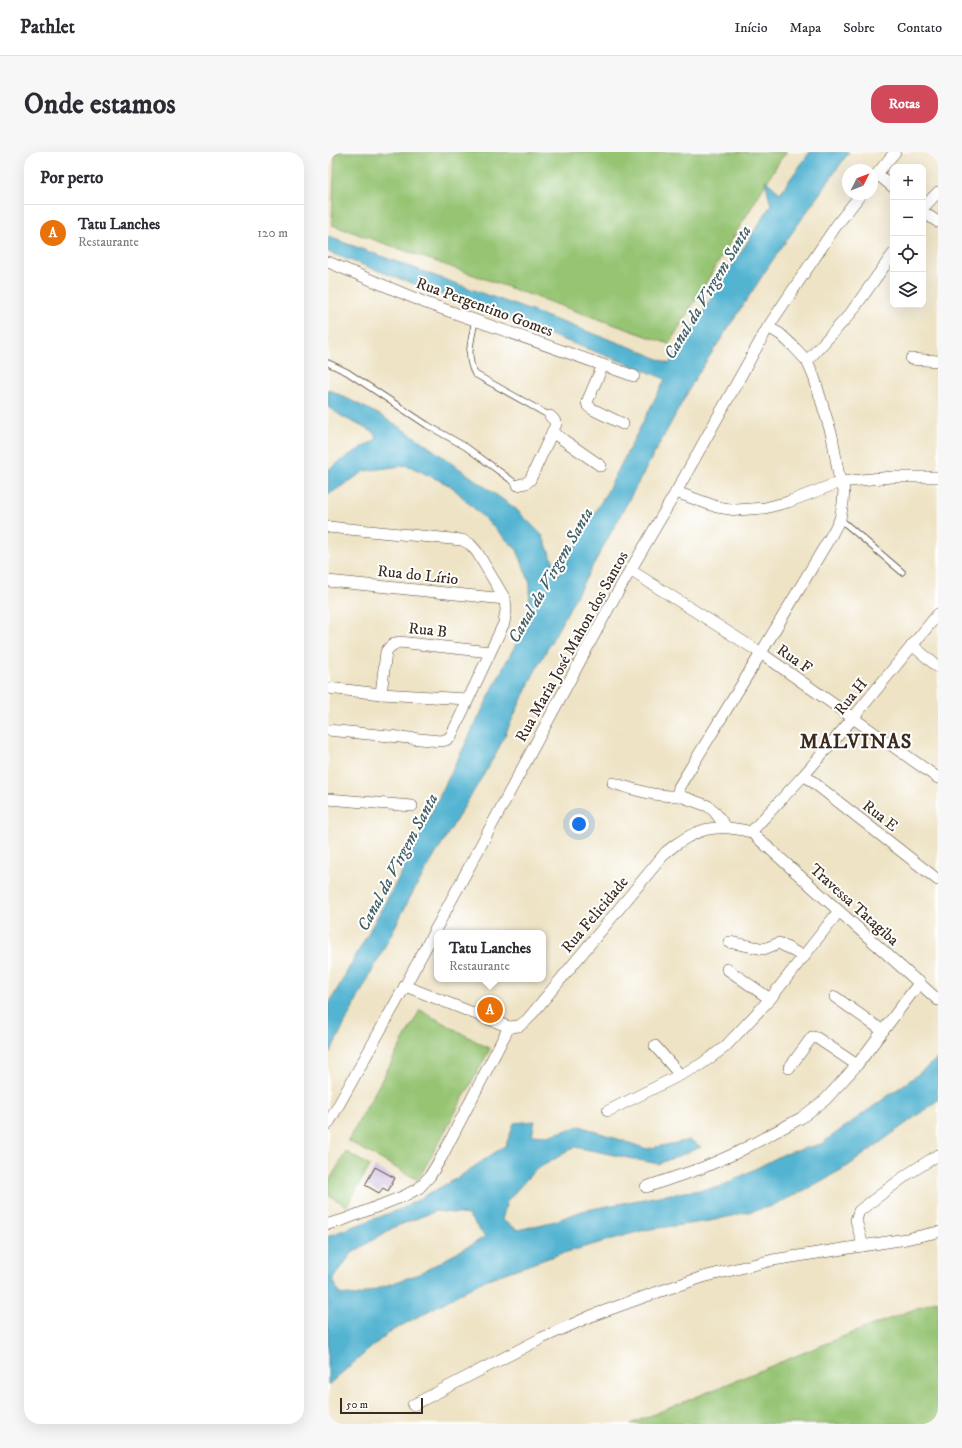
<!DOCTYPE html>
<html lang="pt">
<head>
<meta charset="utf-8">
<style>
  :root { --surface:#fff; --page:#f7f7f7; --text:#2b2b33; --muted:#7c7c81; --line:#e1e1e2; --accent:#d1495b }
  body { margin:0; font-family:"IM FELL DW Pica",serif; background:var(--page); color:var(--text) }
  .controls { position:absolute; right:12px; top:12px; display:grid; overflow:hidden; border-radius:8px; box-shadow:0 4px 16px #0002 }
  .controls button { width:36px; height:36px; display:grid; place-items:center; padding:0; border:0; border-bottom:1px solid var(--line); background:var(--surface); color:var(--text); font:20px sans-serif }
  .compass { position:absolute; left:514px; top:12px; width:36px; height:36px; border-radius:50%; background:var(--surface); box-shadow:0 4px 16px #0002; rotate:48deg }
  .scale { position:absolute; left:12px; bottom:10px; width:83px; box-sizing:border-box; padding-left:4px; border:2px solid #3b2a1e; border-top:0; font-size:11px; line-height:14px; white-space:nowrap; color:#3b2a1e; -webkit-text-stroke:3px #fff; paint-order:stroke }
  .you { position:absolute; left:251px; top:672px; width:14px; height:14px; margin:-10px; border:3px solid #fff; border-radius:50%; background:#1a73e8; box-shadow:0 0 0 6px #1a73e833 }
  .badge { display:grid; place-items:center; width:26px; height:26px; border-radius:50%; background:var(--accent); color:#fff; font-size:13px; font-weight:700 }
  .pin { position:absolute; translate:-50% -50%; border:2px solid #fff; box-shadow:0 1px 4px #0006 }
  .popup { position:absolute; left:106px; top:778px; width:112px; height:52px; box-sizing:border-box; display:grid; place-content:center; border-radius:8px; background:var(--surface); filter:drop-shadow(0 1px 3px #0005); font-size:13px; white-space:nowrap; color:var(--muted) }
  .popup b { font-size:15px; color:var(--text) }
  .popup::after { content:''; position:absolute; left:50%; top:100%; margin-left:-8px; border:8px solid transparent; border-top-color:var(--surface) }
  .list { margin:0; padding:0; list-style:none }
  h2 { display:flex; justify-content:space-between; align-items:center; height:52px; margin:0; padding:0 16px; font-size:17px }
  h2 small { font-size:13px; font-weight:400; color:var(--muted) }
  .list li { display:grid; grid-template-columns:26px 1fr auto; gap:12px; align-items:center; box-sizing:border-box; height:56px; padding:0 16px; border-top:1px solid var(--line) }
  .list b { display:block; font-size:15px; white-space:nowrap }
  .list p { margin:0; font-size:13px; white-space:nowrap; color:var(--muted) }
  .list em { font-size:13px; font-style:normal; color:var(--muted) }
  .icon { flex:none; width:22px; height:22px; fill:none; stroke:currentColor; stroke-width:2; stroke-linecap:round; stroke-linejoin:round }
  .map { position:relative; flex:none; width:610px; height:1272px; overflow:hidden; border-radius:16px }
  header { display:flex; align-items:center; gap:24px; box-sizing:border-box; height:56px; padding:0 20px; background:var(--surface); border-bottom:1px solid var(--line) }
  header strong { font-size:19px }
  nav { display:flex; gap:22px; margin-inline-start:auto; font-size:14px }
  .intro { display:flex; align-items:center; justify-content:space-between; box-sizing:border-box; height:96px; padding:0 24px }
  h1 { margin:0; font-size:28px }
  .button { padding:10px 18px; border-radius:16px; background:var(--accent); color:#fff; font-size:14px; font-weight:700 }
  main { display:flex; gap:24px; padding:0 24px }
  aside { flex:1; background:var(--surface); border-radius:16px; box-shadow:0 4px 16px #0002 }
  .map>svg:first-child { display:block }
</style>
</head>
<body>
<header>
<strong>Pathlet</strong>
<nav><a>Início</a><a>Mapa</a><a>Sobre</a><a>Contato</a></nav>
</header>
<div class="intro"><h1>Onde estamos</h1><a class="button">Rotas</a></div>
<main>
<aside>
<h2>Por perto<small></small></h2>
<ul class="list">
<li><span class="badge" style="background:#e8710a">A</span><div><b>Tatu Lanches</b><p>Restaurante</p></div><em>120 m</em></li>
</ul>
</aside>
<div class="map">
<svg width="610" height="1272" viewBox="0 0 610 1272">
  <rect width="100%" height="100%" fill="#fff"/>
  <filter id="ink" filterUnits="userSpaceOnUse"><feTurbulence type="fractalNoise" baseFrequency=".025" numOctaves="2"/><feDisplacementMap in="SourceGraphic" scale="8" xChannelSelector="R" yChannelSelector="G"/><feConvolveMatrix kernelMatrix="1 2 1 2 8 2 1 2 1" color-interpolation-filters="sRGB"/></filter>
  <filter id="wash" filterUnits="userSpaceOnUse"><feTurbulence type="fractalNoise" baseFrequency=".012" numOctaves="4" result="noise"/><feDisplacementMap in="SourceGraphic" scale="16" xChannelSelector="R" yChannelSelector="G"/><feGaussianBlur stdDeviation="0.9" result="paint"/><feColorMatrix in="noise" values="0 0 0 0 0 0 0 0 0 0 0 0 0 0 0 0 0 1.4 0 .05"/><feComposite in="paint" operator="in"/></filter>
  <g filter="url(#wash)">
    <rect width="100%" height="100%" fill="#eee3c5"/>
    <g fill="#96c473" stroke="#687748">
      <path d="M7,0h452l-7,8 -111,184 -337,-119z"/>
      <path d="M92,858l70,39 -72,131 -70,-39z"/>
      <path d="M18,1000l24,14 -23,40 -19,-11v-12z"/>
      <path d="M610,1148v124h-308l212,-87z"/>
    </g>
    <g fill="#52b4d1" stroke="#466f78" fill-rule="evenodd">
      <path d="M482,0h39l-77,109 -76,116 -163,298 -37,79 -82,136 -86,166v-50l74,-134 102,-206 25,-46 1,-37 -13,-33 -66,-64 -44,-21 -42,6 -37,24v-25l21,-15 28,-16 -4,-7 -30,-15 -15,-10v-18l52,26 38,24 98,70 26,26 17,40 49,-85 57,-111 -26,-11 -311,-116v-16l17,7 296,108 28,13 102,-159 -6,-25 15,13z"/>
      <path d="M610,906v42l-90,66 -45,25 -34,16 -59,14 -66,9 -84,24 -75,26 -97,53 -60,52v-149l75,-28 56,-31 47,-32 8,-22 21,-2 -3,14 16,1 32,-10 67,23 43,-9 11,7 -43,17 -83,-17 -41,24 -27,30 -5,19 16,10 37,-9 27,-10 82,-16 56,-8 64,-33 37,-10 96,-69zM108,1059l32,4 17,22 -66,37 -63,22 -17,-2 -6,-15 19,-26 42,-26z"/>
    </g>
    <g id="blocks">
      <path fill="#c2b0da" d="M47,1015l20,11 -7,13 -5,-3 -4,5 -14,-8z"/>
    </g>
  </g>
  <g filter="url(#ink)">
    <use href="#blocks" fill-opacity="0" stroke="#564637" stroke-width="1"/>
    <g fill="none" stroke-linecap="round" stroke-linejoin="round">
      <g stroke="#564637" stroke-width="7">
        <g id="service">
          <path d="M147,168c-3,18 -10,37 0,54l75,42"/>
          <path d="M0,211l19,9 80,53 39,22 52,38"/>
          <path d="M512,367l62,53"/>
        </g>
      </g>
      <g stroke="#564637" stroke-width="12">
        <g id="minor">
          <path d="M549,22l16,13"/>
          <path d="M544,28l23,-28"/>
          <path d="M595,56l15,-16"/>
          <path d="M595,60l15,10"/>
          <path d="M0,110l98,41 208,73"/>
          <path d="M583,207l27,2"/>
          <path d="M479,209l43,-47 43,-60"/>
          <path d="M275,213l-16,37 1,4 4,3 31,15"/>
          <path d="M224,280l49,34"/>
          <path d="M190,333l8,-2 4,-3 26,-56 -2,-4 -4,-4"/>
          <path d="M348,340l41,15 19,3 29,-2 23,-6 52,-20 52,-5h46"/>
          <path d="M0,375l134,13 8,4 7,8 28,47 1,11 -2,13 -53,113 -5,4 -6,1 -112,-11"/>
          <path d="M302,418l131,83 177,125"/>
          <path d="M0,429l177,18"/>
          <path d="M584,493l26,22"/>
          <path d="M0,536l53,6 86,5"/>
          <path d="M53,542l5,-42c3,-6 7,-8 13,-10l91,10"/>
          <path d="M476,623l134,105"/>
          <path d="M285,631c22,7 44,14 67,13"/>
          <path d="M0,647l84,7"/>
          <path d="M398,675l-12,-16 -6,-5 -28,-10 -2,-4 1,-5 82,-134 71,-119 8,-15 3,-16 1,-13 -4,-8 -8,-46 -18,-59 -7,-16 -14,-15 -13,-12 -12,-7"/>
          <path d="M423,680l53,-57 49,-57 85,-104"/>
          <path d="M401,790l35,7 15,-6 25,14"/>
          <path d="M399,817l43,30"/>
          <path d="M77,834l104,41 10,-1 8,-6 139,-168c28,-23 49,-30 85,-20l187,168"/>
          <path d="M507,845l48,34"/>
          <path d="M327,894l25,29"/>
          <path d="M461,916l23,-31 5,1 40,27"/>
          <path d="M280,959l92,-46 25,-18 45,-48 69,-88"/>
          <path d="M0,972l77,-138 208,-386 63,-108 92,-165 68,-101 25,-32"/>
          <path d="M318,1035l56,-19 32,-14 67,-36 24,-18 32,-35 63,-83"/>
          <path d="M0,1072l15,-4 61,-24 15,-8 11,-12 11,-18 68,-131"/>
          <path d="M535,1094l-7,-26 3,-9 49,-37 30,-19"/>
          <path d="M85,1253l129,-67 49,-22 61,-22 51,-17 70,-17 133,-21 32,-7"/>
        </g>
      </g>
      <use href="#service" stroke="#fff" stroke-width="5.5"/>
      <use href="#minor" stroke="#fff" stroke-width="11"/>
    </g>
  </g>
  <g text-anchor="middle" stroke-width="4" stroke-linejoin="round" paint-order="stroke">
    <g font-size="16" fill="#3b2a1e" stroke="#fff">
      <text transform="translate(157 154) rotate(20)" y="6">Rua Pergentino Gomes</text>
      <text transform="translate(90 422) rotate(6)" y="6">Rua do Lírio</text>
      <text transform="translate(100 477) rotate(6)" y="6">Rua B</text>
      <text transform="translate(243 494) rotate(-61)" y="6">Rua Maria José Mahon dos Santos</text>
      <text transform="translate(467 506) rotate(35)" y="6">Rua F</text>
      <text transform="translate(522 544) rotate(-51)" y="6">Rua H</text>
      <text transform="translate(553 663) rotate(38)" y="6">Rua E</text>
      <text transform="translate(527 752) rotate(42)" y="6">Travessa Tatagiba</text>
      <text transform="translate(266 762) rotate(-50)" y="6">Rua Felicidade</text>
    </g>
    <g font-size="17" font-style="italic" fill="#446166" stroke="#fff">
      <text transform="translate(379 140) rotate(-59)" y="6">Canal da Virgem Santa</text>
      <text transform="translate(222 423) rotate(-60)" y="6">Canal da Virgem Santa</text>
      <text transform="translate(69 710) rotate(-62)" y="6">Canal da Virgem Santa</text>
    </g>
    <g font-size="20" font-weight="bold" letter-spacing="1" fill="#3b2a1e" stroke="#fff">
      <text x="528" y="596">MALVINAS</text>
    </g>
  </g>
</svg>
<div class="controls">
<button>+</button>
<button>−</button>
<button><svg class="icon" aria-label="locate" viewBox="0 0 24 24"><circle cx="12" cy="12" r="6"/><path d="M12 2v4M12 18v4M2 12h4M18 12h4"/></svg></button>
<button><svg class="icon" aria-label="layers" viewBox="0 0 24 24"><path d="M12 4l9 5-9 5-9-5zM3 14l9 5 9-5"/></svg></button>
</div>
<svg class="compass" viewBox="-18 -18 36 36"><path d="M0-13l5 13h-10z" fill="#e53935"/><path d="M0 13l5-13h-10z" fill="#7c7c81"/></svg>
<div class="scale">50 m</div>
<div class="you"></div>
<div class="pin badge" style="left:162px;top:858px;background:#e8710a">A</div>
<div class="popup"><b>Tatu Lanches</b>Restaurante</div>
</div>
</main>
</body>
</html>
